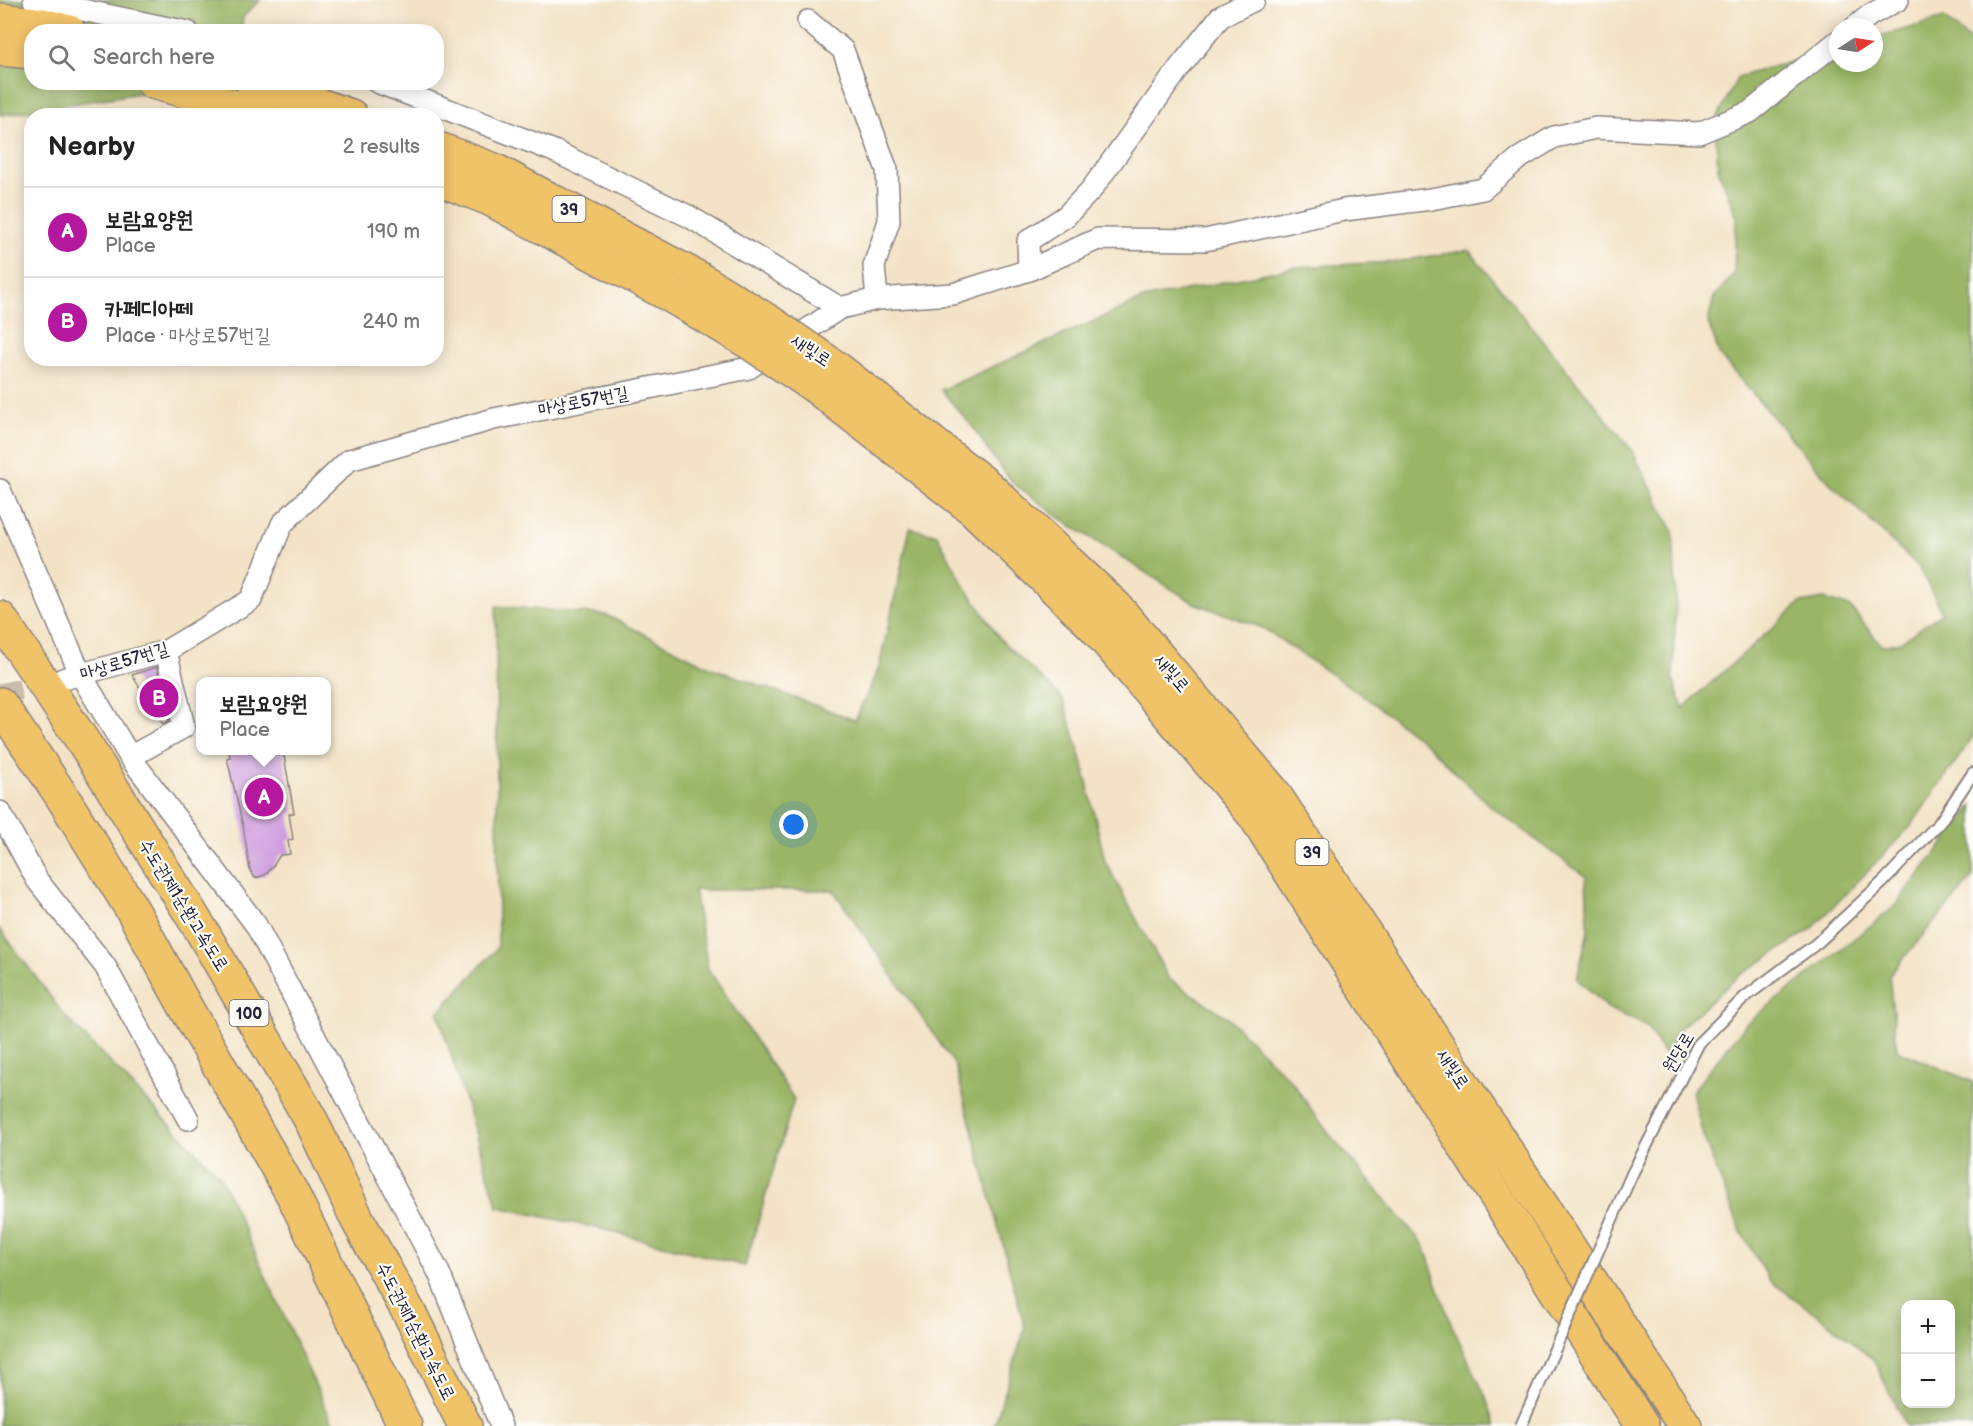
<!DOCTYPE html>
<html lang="en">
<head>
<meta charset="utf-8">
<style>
  :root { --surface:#fff; --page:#f2f2f2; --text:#222; --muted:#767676; --line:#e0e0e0; --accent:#b5179e }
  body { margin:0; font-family:"Balsamiq Sans","Poor Story",sans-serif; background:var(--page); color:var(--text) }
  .controls { position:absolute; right:18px; bottom:18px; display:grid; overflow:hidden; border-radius:12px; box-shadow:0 3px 15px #0003 }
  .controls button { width:54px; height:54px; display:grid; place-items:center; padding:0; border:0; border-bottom:2px solid var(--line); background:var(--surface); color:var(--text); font:30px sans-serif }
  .compass { position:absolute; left:1829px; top:18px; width:54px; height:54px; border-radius:50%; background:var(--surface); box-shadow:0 3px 15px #0003; rotate:78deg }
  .you { position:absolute; left:794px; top:825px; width:21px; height:21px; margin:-15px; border:4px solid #fff; border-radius:50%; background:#1a73e8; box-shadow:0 0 0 9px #1a73e833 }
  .badge { display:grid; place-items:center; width:39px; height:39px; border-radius:50%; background:var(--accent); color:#fff; font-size:20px; font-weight:700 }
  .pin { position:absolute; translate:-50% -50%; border:3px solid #fff; box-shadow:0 2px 6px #0006 }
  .popup { position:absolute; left:196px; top:677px; width:135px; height:78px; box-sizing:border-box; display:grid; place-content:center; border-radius:12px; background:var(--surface); filter:drop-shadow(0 2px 4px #0005); font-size:20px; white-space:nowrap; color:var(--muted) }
  .popup b { font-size:22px; color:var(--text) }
  .popup::after { content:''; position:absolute; left:50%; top:100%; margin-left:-12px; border:12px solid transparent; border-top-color:var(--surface) }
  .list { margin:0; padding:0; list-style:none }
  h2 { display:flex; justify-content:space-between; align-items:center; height:78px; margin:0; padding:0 24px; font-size:26px }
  h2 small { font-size:20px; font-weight:400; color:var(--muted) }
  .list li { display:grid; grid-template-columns:39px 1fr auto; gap:18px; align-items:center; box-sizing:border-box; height:90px; padding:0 24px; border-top:2px solid var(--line) }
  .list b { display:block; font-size:22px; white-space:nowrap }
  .list p { margin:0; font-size:20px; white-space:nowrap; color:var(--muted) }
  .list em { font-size:20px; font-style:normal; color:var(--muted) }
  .icon { flex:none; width:33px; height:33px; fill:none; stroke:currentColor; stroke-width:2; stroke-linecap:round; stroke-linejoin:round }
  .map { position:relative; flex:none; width:1973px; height:1426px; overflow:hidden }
  .search { position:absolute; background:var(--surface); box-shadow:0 3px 15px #0003; left:24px; top:24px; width:420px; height:66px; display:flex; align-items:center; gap:15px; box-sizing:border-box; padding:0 21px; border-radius:24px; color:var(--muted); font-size:22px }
  .panel { position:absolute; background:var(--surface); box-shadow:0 3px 15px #0003; left:24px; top:108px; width:420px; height:258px; border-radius:24px }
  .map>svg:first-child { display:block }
</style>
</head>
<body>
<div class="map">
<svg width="1973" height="1426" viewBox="0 0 1973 1426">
  <rect width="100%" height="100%" fill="#fdfcf7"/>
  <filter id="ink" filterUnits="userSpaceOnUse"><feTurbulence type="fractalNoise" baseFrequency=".0167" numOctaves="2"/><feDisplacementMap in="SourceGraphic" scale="12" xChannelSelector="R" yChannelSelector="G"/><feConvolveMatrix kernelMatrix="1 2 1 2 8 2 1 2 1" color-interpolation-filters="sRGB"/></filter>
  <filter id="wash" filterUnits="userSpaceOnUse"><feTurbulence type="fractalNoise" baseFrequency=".008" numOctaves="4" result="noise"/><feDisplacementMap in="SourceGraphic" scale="24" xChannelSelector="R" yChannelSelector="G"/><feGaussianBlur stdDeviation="1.35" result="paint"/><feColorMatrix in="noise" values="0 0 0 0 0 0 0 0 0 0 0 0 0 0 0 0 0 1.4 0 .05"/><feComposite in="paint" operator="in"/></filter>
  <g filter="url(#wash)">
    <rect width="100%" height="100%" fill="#f3e2c5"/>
    <g fill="#9ab566" stroke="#5e6c50" stroke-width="1.5" fill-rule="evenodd">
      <path d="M0,0h260l-17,17 -2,14 -209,1v50l170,1 -200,32h-2z"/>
      <path d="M1944,18l29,25v694l-63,90 -98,102 -73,47 -61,54 -12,27 -19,-31 -38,-17 -32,-30 11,-48 -2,-54 -97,-72 -64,-62 -59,-45 -103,-70 -69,-25 -127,-80 -54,-40 -24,-31 -13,-21 -35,-41 202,-91 152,-32 99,-5 75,-12 162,199 42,82 3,69 -3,80 10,28 117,-105 24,-4 26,8 32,39 18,-4 42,-29 -23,-46 -90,-85 -109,-126 -12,-34 6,-25 20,-23 2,-59 -18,-46 -3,-47 23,-45 100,-29v15h36v-25z"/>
      <path d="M910,528l27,7 26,48 38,57 62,59 20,65 22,97 64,118 58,38 64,64 38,53 95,111 24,72 37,78 11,31h-502l31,-98 -70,-263 -122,-175h-139l14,79 86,130 -49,167 -148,-38 -99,-21 -60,-194 60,-66 -2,-341 110,9 104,52 145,53 24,-52z"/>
      <path d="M1973,806v71l-84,98 8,75 76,32v344h-67l-33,-67 -47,-38 -56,-40 -29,-49 -38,-96 -11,-44 54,-68 148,-117zM1950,1304v100h-44v-100z"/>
      <path d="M0,929l64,86 156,161 114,250h-334z"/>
    </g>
    <g id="blocks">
      <g fill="#ce9bdf">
        <path d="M157,667l12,54 -6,3 -31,-49z"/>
        <path d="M229,750h54l11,63 -5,1 4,25 -5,2 2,13 -10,1 -7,11 -8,9 -10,3 -5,-8 -7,-44 -16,-68 3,-1z"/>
      </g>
    </g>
  </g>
  <g filter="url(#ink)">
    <use href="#blocks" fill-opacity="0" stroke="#8a8280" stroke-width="1.5"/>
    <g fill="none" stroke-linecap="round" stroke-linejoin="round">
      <path stroke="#c9bca9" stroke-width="21" stroke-dasharray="21 10" stroke-linecap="butt" d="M0,694l55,-13"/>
      <g stroke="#8a8280" stroke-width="14">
        <path id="service" d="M1632,1174l67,-131 46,-46 71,-53 67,-62 57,-60 33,-49"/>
      </g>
      <g stroke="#8a8280" stroke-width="24">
        <g id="minor">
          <path d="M34,0l154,32"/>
          <path d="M808,21l35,29 44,120 2,51 -15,45 3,33"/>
          <path d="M1855,27l15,-12 28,-15"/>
          <path d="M377,82l177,69 136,66 150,91"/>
          <path d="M1029,270l-1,-29 38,-25 25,-26 89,-123 40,-50 34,-17"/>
          <path d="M0,490l81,185 49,82 126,168 183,348 62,153"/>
          <path d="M63,679l103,-28 85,-51 31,-76 67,-64 145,-41 255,-51 91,-60 37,-9 76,-5 76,-24 69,-31 107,1 139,-30 87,-11 52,-10 35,-30 36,-22 42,-9 103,5 51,-21 88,-71"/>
          <path d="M130,757l54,-30 -18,-76"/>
          <path d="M0,812l37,68 68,86 83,153"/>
        </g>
      </g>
      <g stroke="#8a8280" stroke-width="36">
        <g id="trunk">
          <path d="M0,20l42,5 27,7"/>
          <path d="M0,49l32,3"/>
          <path d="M153,82l46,13 63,21"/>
          <path d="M252,82l99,34"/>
          <path d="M436,148l58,22 204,108"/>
          <path d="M436,178l52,20 185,99"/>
          <path d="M835,367l151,118 129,121 158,186 412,634"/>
          <path d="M816,387l157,122 122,118 160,189 387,610"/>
        </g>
      </g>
      <g stroke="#8a8280" stroke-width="36">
        <g id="motorway">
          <path d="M0,618l86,128 117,187 109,189 45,97 55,99 53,108"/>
          <path d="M0,704l63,94 70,113 52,95 108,189 112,231"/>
        </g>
      </g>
      <use href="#service" stroke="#fff" stroke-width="10"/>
      <use href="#minor" stroke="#fff" stroke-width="21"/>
      <use href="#trunk" stroke="#f1c369" stroke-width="33"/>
      <use href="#motorway" stroke="#f1c369" stroke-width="33"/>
      <g stroke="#8a8280" stroke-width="14" stroke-linecap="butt">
        <path id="service-bridge" d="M1521,1426l111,-252"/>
      </g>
      <g stroke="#8a8280" stroke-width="36" stroke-linecap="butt">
        <g id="trunk-bridge">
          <path d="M698,278l73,45 64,44"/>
          <path d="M673,297l76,45 67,45"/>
        </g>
      </g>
      <use href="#service-bridge" stroke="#fff" stroke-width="10"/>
      <use href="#trunk-bridge" stroke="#f1c369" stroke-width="33"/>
    </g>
  </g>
  <g text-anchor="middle" stroke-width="4.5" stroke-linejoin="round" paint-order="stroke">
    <g fill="#fdfcf7" stroke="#646373" stroke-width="1.5">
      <rect x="552.5" y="196" width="33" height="26" rx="4.5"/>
      <rect x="1295.5" y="839" width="33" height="26" rx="4.5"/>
      <rect x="229.5" y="1000" width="39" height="26" rx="4.5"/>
    </g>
    <g font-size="16" font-weight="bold" fill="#22223b">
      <text x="569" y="215">39</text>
      <text x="1312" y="858">39</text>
      <text x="249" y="1019">100</text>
    </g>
    <g font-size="18" fill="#22223b" stroke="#fdfcf7">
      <text transform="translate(811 350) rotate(34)" y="6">새빛로</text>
      <text transform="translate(583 401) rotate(-11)" y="6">마상로57번길</text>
      <text transform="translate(124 661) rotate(-17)" y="6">마상로57번길</text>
      <text transform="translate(1172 673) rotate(50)" y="6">새빛로</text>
      <text transform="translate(184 905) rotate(58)" y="6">수도권제1순환고속도로</text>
      <text transform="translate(1678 1052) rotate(-59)" y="6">원당로</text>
      <text transform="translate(1453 1069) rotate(57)" y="6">새빛로</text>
      <text transform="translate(416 1331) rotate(63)" y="6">수도권제1순환고속도로</text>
    </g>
  </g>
</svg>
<div class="controls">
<button>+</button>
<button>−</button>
</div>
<svg class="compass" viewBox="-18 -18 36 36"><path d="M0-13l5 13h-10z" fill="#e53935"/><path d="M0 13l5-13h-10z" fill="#767676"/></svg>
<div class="you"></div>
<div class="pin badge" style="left:264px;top:797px">A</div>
<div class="popup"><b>보람요양원</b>Place</div>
<div class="pin badge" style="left:159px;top:698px">B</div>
<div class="search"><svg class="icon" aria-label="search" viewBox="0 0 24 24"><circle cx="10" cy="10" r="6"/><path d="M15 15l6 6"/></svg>Search here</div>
<section class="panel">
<h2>Nearby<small>2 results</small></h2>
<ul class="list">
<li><span class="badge">A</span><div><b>보람요양원</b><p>Place</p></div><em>190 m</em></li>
<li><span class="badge">B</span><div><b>카페디아떼</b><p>Place · 마상로57번길</p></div><em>240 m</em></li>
</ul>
</section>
</div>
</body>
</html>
